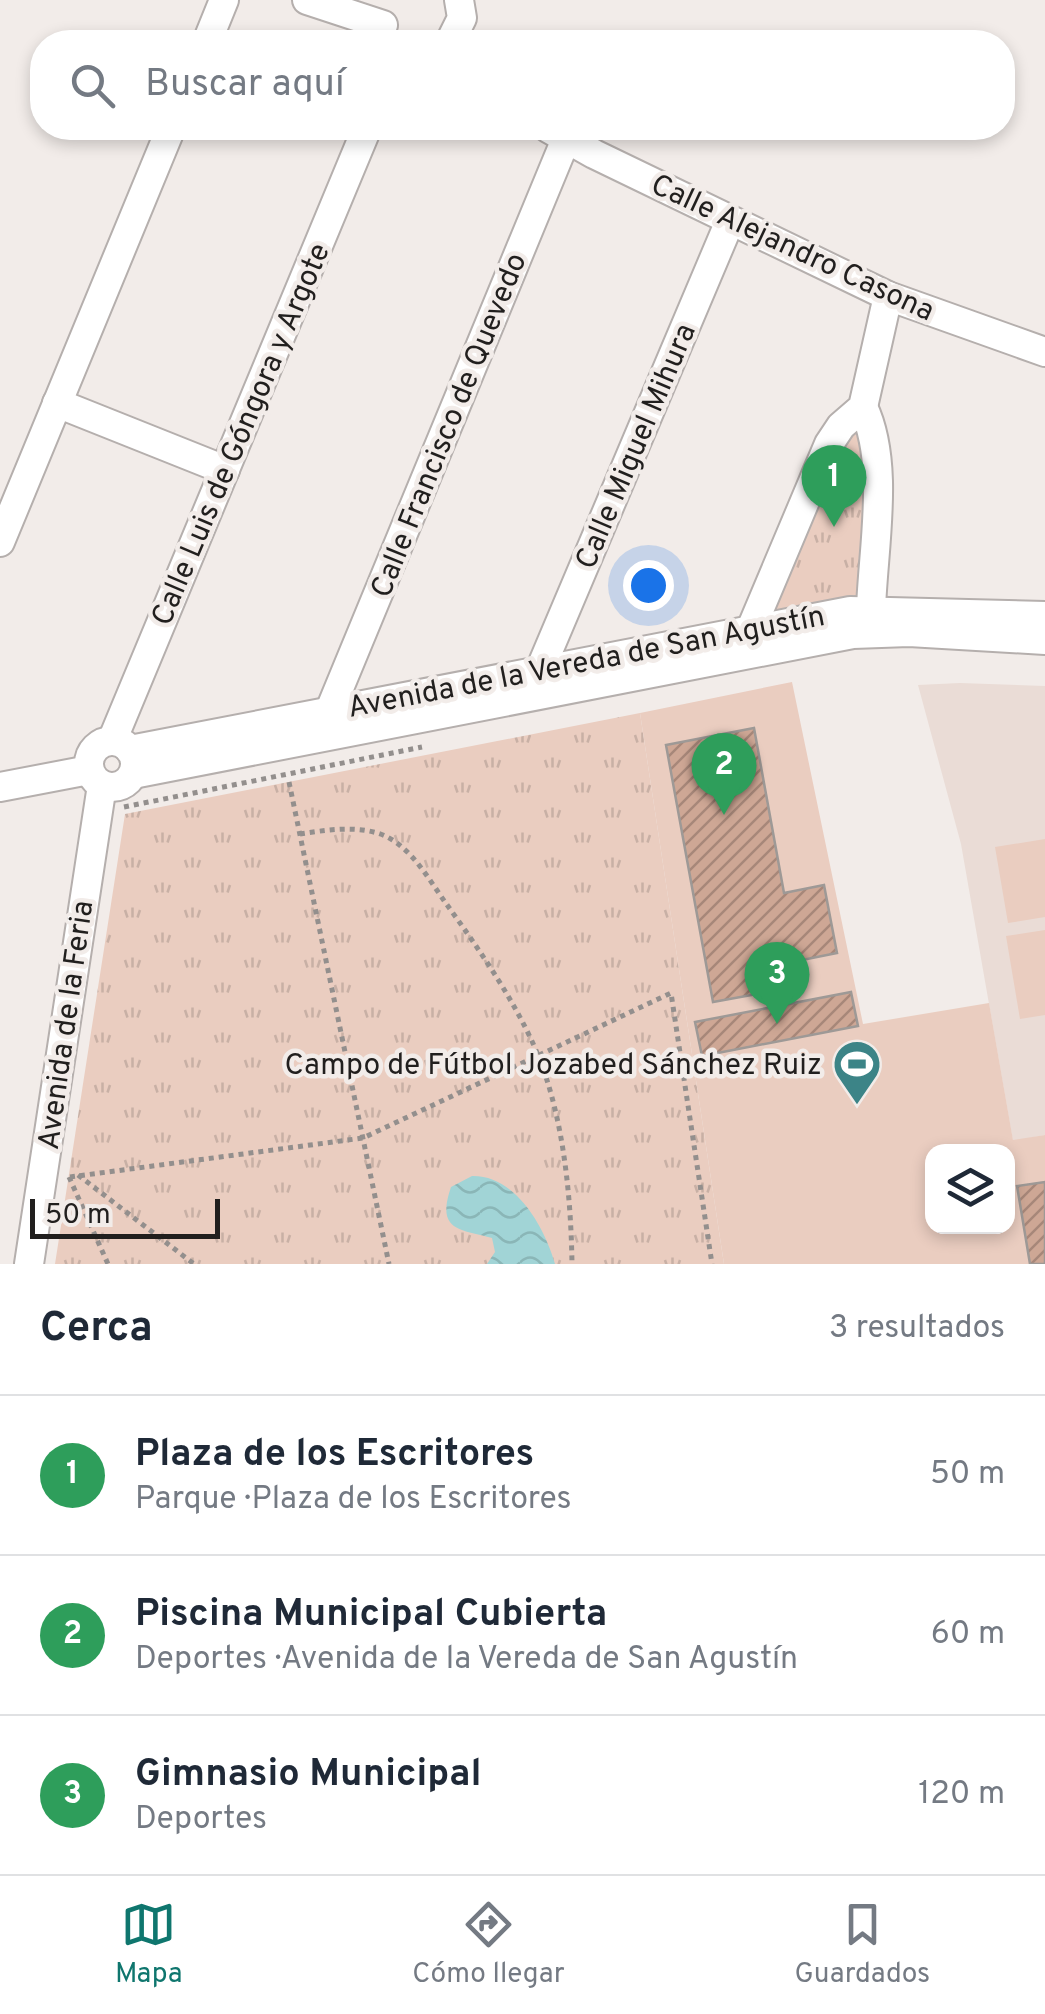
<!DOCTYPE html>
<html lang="es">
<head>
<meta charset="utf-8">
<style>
  :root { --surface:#fff; --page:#f6f6f7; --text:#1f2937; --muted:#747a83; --line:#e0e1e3; --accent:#0f766e }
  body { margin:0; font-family:Overpass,sans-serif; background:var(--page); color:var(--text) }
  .controls { position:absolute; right:30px; bottom:30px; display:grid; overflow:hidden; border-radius:20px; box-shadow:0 5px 15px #0003 }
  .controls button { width:90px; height:90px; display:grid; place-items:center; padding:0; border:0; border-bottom:2px solid var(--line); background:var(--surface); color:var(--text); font:50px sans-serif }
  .scale { position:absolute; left:30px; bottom:25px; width:190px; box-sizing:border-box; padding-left:10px; border:5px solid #211f1e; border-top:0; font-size:28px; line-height:35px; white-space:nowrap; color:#211f1e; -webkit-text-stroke:8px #f2ece9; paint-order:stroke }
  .you { position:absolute; left:648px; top:585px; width:35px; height:35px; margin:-25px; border:8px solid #fff; border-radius:50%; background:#1a73e8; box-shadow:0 0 0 15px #1a73e833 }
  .badge { display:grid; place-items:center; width:65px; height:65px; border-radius:50%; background:var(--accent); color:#fff; font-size:32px; font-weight:700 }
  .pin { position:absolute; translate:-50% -82px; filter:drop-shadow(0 2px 5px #0008) }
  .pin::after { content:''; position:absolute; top:52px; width:35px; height:30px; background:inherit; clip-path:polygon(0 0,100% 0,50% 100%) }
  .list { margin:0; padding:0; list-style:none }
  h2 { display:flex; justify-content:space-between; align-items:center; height:130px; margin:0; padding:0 40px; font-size:42px }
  h2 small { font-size:32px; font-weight:400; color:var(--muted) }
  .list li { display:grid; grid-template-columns:65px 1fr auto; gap:30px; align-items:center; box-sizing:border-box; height:160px; padding:0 40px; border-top:2px solid var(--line) }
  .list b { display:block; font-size:38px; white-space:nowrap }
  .list p { margin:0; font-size:32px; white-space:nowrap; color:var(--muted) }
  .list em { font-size:32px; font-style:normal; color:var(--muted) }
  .icon { flex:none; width:55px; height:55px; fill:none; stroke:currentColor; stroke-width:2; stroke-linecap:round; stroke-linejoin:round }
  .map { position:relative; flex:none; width:1045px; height:1264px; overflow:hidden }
  .search { position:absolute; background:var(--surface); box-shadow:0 5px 15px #0003; left:30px; right:30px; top:30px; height:110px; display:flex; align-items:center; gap:25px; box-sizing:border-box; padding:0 35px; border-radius:40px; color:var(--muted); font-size:38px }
  .sheet { height:610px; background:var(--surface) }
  nav { display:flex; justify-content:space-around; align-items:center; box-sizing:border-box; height:140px; border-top:2px solid var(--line); background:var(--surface); font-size:28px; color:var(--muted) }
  nav a { display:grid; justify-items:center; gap:5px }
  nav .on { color:var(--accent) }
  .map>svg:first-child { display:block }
</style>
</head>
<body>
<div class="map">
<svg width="1045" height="1264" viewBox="0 0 1045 1264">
  <defs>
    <pattern id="grass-tufts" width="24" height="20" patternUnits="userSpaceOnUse" patternTransform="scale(2.5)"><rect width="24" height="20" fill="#eacdc0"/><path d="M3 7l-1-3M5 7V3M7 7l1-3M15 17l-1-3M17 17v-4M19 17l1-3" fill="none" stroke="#c8b0a5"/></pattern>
    <pattern id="water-waves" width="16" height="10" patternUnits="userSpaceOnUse" patternTransform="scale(2.5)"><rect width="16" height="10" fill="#a1d4d6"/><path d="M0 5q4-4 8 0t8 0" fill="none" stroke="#8ab6b7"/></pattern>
    <pattern id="building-hatch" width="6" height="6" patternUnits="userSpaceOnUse" patternTransform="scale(2.5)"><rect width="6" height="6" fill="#cea795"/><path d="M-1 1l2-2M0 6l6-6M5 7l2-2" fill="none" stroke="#a78779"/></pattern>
  </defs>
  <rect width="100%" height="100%" fill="#f2ece9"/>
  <path fill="#eadcd6" d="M960,683l85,3v449l-32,6 -52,-297 -43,-159z"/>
  <g fill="url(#grass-tufts)">
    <path d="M852,433l9,1 7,17 -8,153 -93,11 70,-168z"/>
    <path d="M640,713l84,551h-669l70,-450z"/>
  </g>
  <g fill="#eacdc0" fill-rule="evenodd">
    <path d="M792,682l71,342 126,-21 24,137 32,-5v129h-321l-84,-551zM932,1152h76v74h-76z"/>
    <path d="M1045,839v78l-37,6 -13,-76z"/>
    <path d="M1045,930v85l-25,4 -14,-83z"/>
  </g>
  <path fill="url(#water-waves)" d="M472,1176c44,-1 73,52 83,88h-68l8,-12 -3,-14c-33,-9 -56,-7 -41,-51z"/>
  <g fill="url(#building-hatch)" stroke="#9e9996" stroke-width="2.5">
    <path d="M754,728l30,165 40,-8 13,68 -40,8 4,25 -88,16 -47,-257z"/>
    <path d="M851,992l7,34 -156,30 -7,-34z"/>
    <path d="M1045,1182v82h-15l-13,-78z"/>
  </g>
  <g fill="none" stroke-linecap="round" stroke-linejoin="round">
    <g stroke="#b5afad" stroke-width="32">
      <g id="street">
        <path d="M307,0l76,25"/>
        <path d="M207,42l17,-42"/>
        <path d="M450,42l12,-24 -3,-18"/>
        <path d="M548,128l46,26 294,142 157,56"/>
        <path d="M57,403l168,67"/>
        <path d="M863,407c27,56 10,140 8,202"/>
        <path d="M0,542l171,-414"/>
        <path d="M751,629l78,-185 12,-18 22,-19 25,-111"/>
        <path d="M540,670l190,-449"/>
        <path d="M330,710l236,-571"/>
        <circle cx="112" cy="764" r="23"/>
        <path d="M112,741l255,-613"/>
        <path d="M130,750l720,-139 195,5"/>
        <path d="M133,774l720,-140 56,-2 136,8"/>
        <path d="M0,787l89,-17"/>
        <path d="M29,1264l73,-479"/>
      </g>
    </g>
    <g stroke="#938f8d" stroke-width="5" stroke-dasharray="5 5" stroke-linecap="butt">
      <path d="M289,782l100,482"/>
      <path d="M124,807l298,-60"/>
      <path d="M300,834c26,-4 57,-9 83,1 28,12 45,43 62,67 36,50 81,114 100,172 20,60 26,128 27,190"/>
      <path d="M78,1175l116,89"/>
      <path d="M69,1177l39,87"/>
      <path d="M70,1177l293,-39 308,-145 41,271"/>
    </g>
    <use href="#street" stroke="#fff" stroke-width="28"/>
  </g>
  <defs>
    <g id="stadium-pin" transform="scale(2.5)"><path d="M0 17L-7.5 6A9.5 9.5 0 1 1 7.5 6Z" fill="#3c8487" stroke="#f2ece9"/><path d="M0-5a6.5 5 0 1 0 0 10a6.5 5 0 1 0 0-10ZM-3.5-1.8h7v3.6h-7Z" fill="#fff"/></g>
  </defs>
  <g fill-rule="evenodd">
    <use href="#stadium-pin" x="857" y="1064"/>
  </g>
  <g text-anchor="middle" stroke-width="9" stroke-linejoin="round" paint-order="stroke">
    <g font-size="30" fill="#211f1e" stroke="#f2ece9">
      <text transform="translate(793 247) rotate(25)" y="10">Calle Alejandro Casona</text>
      <text transform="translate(448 425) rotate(-68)" y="10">Calle Francisco de Quevedo</text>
      <text transform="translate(240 434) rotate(-67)" y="10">Calle Luis de Góngora y Argote</text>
      <text transform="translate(635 446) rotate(-67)" y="10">Calle Miguel Mihura</text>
      <text transform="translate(586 661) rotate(-11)" y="10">Avenida de la Vereda de San Agustín</text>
      <text transform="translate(65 1025) rotate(-82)" y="10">Avenida de la Feria</text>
    </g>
    <g font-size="30" fill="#211f1e" stroke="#f2ece9" text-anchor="end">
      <text x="822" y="1074">Campo de Fútbol Jozabed Sánchez Ruiz</text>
    </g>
  </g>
</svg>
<div class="controls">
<button><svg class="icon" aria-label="layers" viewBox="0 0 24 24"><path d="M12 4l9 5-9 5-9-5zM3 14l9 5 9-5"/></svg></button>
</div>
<div class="scale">50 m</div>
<div class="you"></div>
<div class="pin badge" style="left:834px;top:527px;background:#2e9e5b">1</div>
<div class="pin badge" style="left:724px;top:815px;background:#2e9e5b">2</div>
<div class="pin badge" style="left:777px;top:1024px;background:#2e9e5b">3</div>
<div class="search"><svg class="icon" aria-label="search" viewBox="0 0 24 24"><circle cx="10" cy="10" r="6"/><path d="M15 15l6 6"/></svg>Buscar aquí</div>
</div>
<section class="sheet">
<h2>Cerca<small>3 resultados</small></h2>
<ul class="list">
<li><span class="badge" style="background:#2e9e5b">1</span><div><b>Plaza de los Escritores</b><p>Parque · Plaza de los Escritores</p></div><em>50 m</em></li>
<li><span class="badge" style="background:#2e9e5b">2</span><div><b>Piscina Municipal Cubierta</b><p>Deportes · Avenida de la Vereda de San Agustín</p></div><em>60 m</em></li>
<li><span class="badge" style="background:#2e9e5b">3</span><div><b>Gimnasio Municipal</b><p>Deportes</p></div><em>120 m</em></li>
</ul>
</section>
<nav>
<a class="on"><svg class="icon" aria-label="map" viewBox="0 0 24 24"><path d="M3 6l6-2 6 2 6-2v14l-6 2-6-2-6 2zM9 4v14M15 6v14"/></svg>Mapa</a>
<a><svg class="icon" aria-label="directions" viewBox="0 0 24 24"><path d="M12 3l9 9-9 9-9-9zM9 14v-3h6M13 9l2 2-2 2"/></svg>Cómo llegar</a>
<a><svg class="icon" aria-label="saved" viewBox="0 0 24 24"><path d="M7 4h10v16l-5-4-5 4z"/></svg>Guardados</a>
</nav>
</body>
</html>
